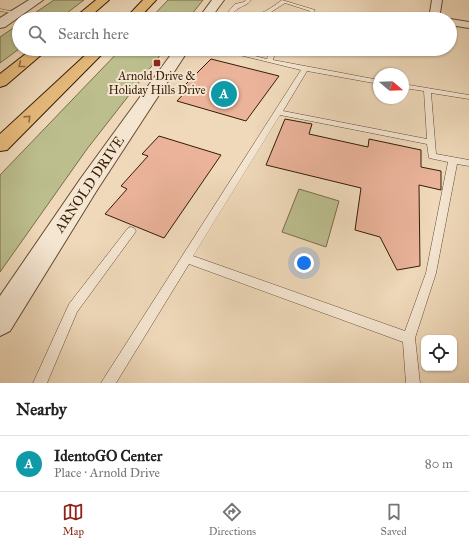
<!DOCTYPE html>
<html lang="en">
<head>
<meta charset="utf-8">
<style>
  :root { --surface:#fff; --page:#f6f6f6; --text:#222; --muted:#767676; --line:#e0e0e0; --accent:#8f2418 }
  body { margin:0; font-family:"IM FELL Great Primer",serif; background:var(--page); color:var(--text) }
  .controls { position:absolute; right:12px; bottom:12px; display:grid; overflow:hidden; border-radius:8px; box-shadow:0 1px 3px #0004 }
  .controls button { width:36px; height:36px; display:grid; place-items:center; padding:0; border:0; border-bottom:1px solid var(--line); background:var(--surface); color:var(--text); font:20px sans-serif }
  .compass { position:absolute; left:373px; top:68px; width:36px; height:36px; border-radius:50%; background:var(--surface); box-shadow:0 1px 3px #0004; rotate:109deg }
  .you { position:absolute; left:304px; top:263px; width:14px; height:14px; margin:-10px; border:3px solid #fff; border-radius:50%; background:#1a73e8; box-shadow:0 0 0 6px #1a73e833 }
  .badge { display:grid; place-items:center; width:26px; height:26px; border-radius:50%; background:var(--accent); color:#fff; font-size:13px; font-weight:700 }
  .pin { position:absolute; translate:-50% -50%; border:2px solid #fff; box-shadow:0 1px 4px #0006 }
  .list { margin:0; padding:0; list-style:none }
  h2 { display:flex; justify-content:space-between; align-items:center; height:52px; margin:0; padding:0 16px; font-size:17px }
  h2 small { font-size:13px; font-weight:400; color:var(--muted) }
  .list li { display:grid; grid-template-columns:26px 1fr auto; gap:12px; align-items:center; box-sizing:border-box; height:56px; padding:0 16px; border-top:1px solid var(--line) }
  .list b { display:block; font-size:15px; white-space:nowrap }
  .list p { margin:0; font-size:13px; white-space:nowrap; color:var(--muted) }
  .list em { font-size:13px; font-style:normal; color:var(--muted) }
  .icon { flex:none; width:22px; height:22px; fill:none; stroke:currentColor; stroke-width:2; stroke-linecap:round; stroke-linejoin:round }
  .map { position:relative; flex:none; width:469px; height:383px; overflow:hidden }
  .search { position:absolute; background:var(--surface); box-shadow:0 1px 3px #0004; left:12px; right:12px; top:12px; height:44px; display:flex; align-items:center; gap:10px; box-sizing:border-box; padding:0 14px; border-radius:22px; color:var(--muted); font-size:15px }
  .sheet { height:108px; background:var(--surface) }
  nav { display:flex; justify-content:space-around; align-items:center; box-sizing:border-box; height:56px; border-top:1px solid var(--line); background:var(--surface); font-size:11px; color:var(--muted) }
  nav a { display:grid; justify-items:center; gap:2px }
  nav .on { color:var(--accent) }
  .map>svg:first-child { display:block }
</style>
</head>
<body>
<div class="map">
<svg width="469" height="383" viewBox="0 0 469 383">
  <rect width="100%" height="100%" fill="#efd9ba"/>
  <filter id="stains"><feTurbulence type="fractalNoise" baseFrequency=".005" numOctaves="4"/><feColorMatrix values="0 0 0 0 .2 0 0 0 0 .09 0 0 0 0 .02 0 0 0 .5 -.17"/></filter>
  <radialGradient id="worn" r=".72"><stop offset=".6" stop-color="#630" stop-opacity="0"/><stop offset="1" stop-color="#630" stop-opacity=".3"/></radialGradient>
  <g fill="#bcbe8e" stroke="#786d4a">
    <path d="M54,0h30l-25,19h-33z"/>
    <path d="M168,0h35l-15,19h-38z"/>
    <path d="M19,24v25l-19,14v-26z"/>
    <path d="M121,49h44l-78,100 -87,123v-97z"/>
    <path d="M299,189l40,12 -13,46 -44,-15z"/>
  </g>
  <g fill="#eab39a" stroke="#351c06">
    <path d="M211,59l68,17 -33,45 -69,-20 13,-14 -5,-2z"/>
    <path d="M285,119l27,5 -3,10 59,13 1,-8 52,11v17l20,4v19l-22,-5 1,81 -23,4 -17,-33 -25,-7 6,-42 -95,-23z"/>
    <path d="M159,136l62,19 -57,83 -59,-24 22,-25 -6,-3 27,-30 -6,-2z"/>
  </g>
  <g fill="none" stroke-linecap="round" stroke-linejoin="round">
    <g stroke="#644b33" stroke-width="1">
      <g id="service">
        <path d="M246,0h5c-5,7 -11,5 -18,13 19,9 34,-2 49,-13l33,10 -7,9h-6l8,-8 -25,-8 -17,11 24,5c-8,0 -24,-3 -29,-3 -16,3 -20,5 -35,-2v-2l7,-8 9,-2z"/>
        <path d="M0,9l19,4 -2,1 -17,-3z"/>
        <path d="M270,49h6l-3,11 106,20v4l-72,-13 -24,40 144,28 -3,-48 -21,-3v-4l66,11v4l-38,-6 5,61 33,6v6l-12,-2 -21,109 -21,65 5,45h-14l-3,-41 -214,-78 -73,119h-15l200,-313 -74,-18 3,-2 37,9zM280,115l147,29 2,14 19,4 -22,111 -21,58 -212,-75z"/>
        <path d="M131,227l3,1 2,3 -2,3 -57,78 -30,71h-14l36,-79 59,-76z"/>
      </g>
    </g>
    <g stroke="#644b33" stroke-width="2">
      <g id="minor">
        <path d="M432,0h10l-3,19h-10z"/>
        <path d="M450,19l19,3v6l-19,-3z"/>
      </g>
    </g>
    <g stroke="#644b33" stroke-width="2">
      <g id="tertiary">
        <path d="M29,0h14l-38,27 -5,1v-10z"/>
        <path d="M212,0h12l-14,19h-12z"/>
        <path d="M175,49h14l-92,141 -87,141 -10,5v-40l81,-118z"/>
      </g>
    </g>
    <g stroke="#351c06" stroke-width="2">
      <g id="motorway">
        <path d="M96,0h13l-22,19h-14z"/>
        <path d="M143,0h13l-18,19h-13z"/>
        <path d="M32,49h16l-42,36 -6,2v-13z"/>
        <path d="M92,49h15l-100,101 -7,1v-17z"/>
      </g>
    </g>
    <use href="#service" fill="#f5e6d2" fill-rule="evenodd"/>
    <use href="#minor" fill="#f5e6d2" fill-rule="evenodd"/>
    <use href="#tertiary" fill="#f5e6d2" fill-rule="evenodd"/>
    <use href="#motorway" fill="#e8bc7d" fill-rule="evenodd"/>
  </g>
  <defs><path id="oneway-chevron" d="M-2-3.5L2.5 0L-2 3.5" fill="none" stroke-width="1.6" stroke-linecap="round" stroke-linejoin="round"/></defs>
  <g stroke="#8e6c42">
    <use href="#oneway-chevron" transform="translate(21 65) rotate(142)"/>
    <use href="#oneway-chevron" transform="translate(28 118) rotate(-44)"/>
  </g>
  <rect fill="#8f2418" stroke="#f5e6d2" stroke-width="1.5" x="153" y="59" width="8" height="8" rx="2"/>
  <g text-anchor="middle" stroke-width="4" stroke-linejoin="round" paint-order="stroke">
    <g font-size="12" fill="#351c06" stroke="#f5e6d2">
      <text x="157" y="80">Arnold Drive &amp;<tspan x="157" dy="14">Holiday Hills Drive</tspan></text>
    </g>
    <g font-size="14" fill="#351c06" stroke="#f5e6d2">
      <text transform="translate(89 184) rotate(-56)" y="5">ARNOLD DRIVE</text>
    </g>
  </g>
  <rect width="100%" height="100%" filter="url(#stains)"/>
  <rect width="100%" height="100%" fill="url(#worn)"/>
</svg>
<div class="controls">
<button><svg class="icon" aria-label="locate" viewBox="0 0 24 24"><circle cx="12" cy="12" r="6"/><path d="M12 2v4M12 18v4M2 12h4M18 12h4"/></svg></button>
</div>
<svg class="compass" viewBox="-18 -18 36 36"><path d="M0-13l5 13h-10z" fill="#e53935"/><path d="M0 13l5-13h-10z" fill="#767676"/></svg>
<div class="you"></div>
<div class="pin badge" style="left:224px;top:94px;background:#0f9aa8">A</div>
<div class="search"><svg class="icon" aria-label="search" viewBox="0 0 24 24"><circle cx="10" cy="10" r="6"/><path d="M15 15l6 6"/></svg>Search here</div>
</div>
<section class="sheet">
<h2>Nearby<small></small></h2>
<ul class="list">
<li><span class="badge" style="background:#0f9aa8">A</span><div><b>IdentoGO Center</b><p>Place · Arnold Drive</p></div><em>80 m</em></li>
</ul>
</section>
<nav>
<a class="on"><svg class="icon" aria-label="map" viewBox="0 0 24 24"><path d="M3 6l6-2 6 2 6-2v14l-6 2-6-2-6 2zM9 4v14M15 6v14"/></svg>Map</a>
<a><svg class="icon" aria-label="directions" viewBox="0 0 24 24"><path d="M12 3l9 9-9 9-9-9zM9 14v-3h6M13 9l2 2-2 2"/></svg>Directions</a>
<a><svg class="icon" aria-label="saved" viewBox="0 0 24 24"><path d="M7 4h10v16l-5-4-5 4z"/></svg>Saved</a>
</nav>
</body>
</html>
